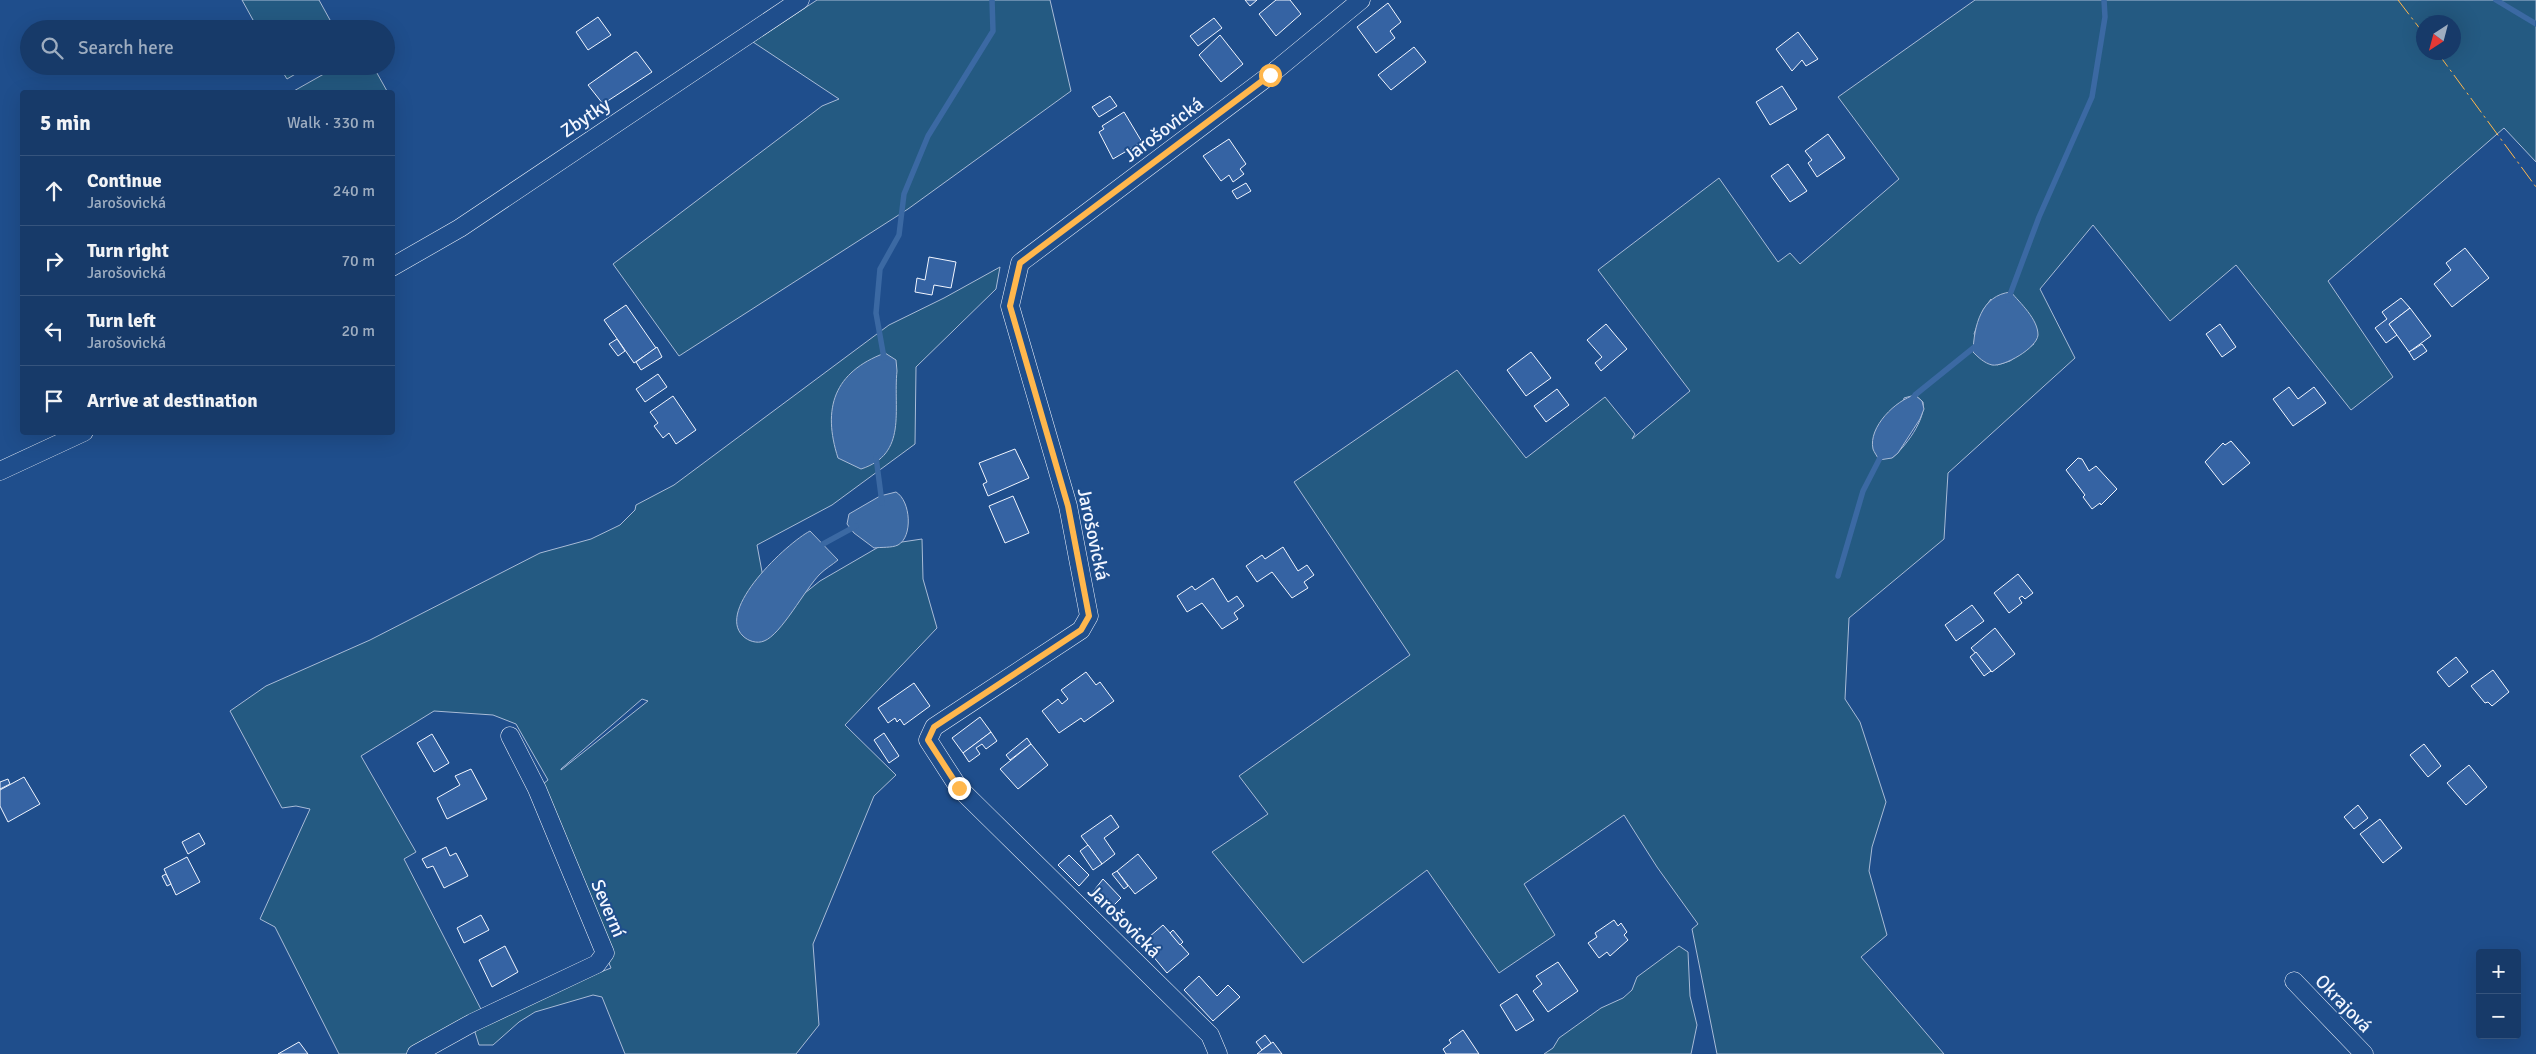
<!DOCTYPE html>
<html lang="en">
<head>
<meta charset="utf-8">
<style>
  :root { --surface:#173a69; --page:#20416f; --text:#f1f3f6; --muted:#9eadc0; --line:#36547d }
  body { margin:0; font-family:Signika,sans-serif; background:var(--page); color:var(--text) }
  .controls { position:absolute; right:15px; bottom:15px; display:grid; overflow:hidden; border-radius:5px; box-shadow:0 5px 20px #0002 }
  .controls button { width:45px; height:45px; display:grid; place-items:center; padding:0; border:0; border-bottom:1px solid var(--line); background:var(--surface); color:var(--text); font:25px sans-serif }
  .compass { position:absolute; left:2416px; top:15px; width:45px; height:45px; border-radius:50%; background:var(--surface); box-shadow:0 5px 20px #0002; rotate:216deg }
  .stop { position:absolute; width:15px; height:15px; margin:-11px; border:4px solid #ffb74d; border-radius:50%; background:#fff }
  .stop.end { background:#ffb74d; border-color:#fff; box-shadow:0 1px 5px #0008 }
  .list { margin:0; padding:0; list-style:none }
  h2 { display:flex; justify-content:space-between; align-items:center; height:65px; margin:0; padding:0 20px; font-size:21px }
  h2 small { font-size:16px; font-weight:400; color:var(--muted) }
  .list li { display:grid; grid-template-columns:32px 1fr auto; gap:15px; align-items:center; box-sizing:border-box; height:70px; padding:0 20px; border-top:1px solid var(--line) }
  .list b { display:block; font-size:19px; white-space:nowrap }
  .list p { margin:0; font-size:16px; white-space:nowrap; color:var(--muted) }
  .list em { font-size:16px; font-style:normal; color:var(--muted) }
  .icon { flex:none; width:28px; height:28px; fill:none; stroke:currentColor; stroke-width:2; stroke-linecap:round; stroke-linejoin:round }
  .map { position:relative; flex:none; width:2536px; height:1054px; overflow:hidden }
  .search { position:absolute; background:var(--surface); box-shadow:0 5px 20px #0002; left:20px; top:20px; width:375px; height:55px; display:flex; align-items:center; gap:12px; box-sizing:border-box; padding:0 18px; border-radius:28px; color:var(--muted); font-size:19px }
  .panel { position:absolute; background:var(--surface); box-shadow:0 5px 20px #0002; left:20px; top:90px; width:375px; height:345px; border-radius:5px }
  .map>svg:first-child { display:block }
</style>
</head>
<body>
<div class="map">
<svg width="2536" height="1054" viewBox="0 0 2536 1054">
  <rect width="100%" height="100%" fill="#1f4e8c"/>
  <g fill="#245a82" stroke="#a8bbd7" fill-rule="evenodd">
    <path d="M242,0h77l16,29h-77z"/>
    <path d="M817,0h233l21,91 -163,118 -229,147 -66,-92 209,-158 17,-7 -86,-57z"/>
    <path d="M1975,0h561v162l-32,-34 -176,153 65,96 -42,33 -115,-145 -66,56 -77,-96 -53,64 35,69 -127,115 -4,66 -95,79 -4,81 15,23 26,80 -14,45 -3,24 18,64 -26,22 83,97h-227l-25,-125 6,-5 -41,-57 -33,-52 -100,69 31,51 -56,38 -72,-103 -124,93 -91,-111 56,-38 -29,-38 171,-121 -116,-173 163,-112 69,88 79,-61 30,37 -3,5 58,-48 -92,-121 121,-92 59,84 12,-9 10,11 99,-85 -61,-82zM2424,22h30v30h-30zM1991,299l43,45 -24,17 -13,4 -23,-31 9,-24zM1915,395l8,7c3,18 -18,45 -31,56l12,-60z"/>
    <path d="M279,66h30l-22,13z"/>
    <path d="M338,66h35l14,25 -95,1z"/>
    <path d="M1000,267l-4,22 -80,78 -1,77 -83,61 -75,40 14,75 49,-39 62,-36 40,-6 1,40 14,49 -92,97 51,50 -22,21 -61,148 6,81 -23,29h-171l-23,-57 -9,-2 -58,17 -16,10 -26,23h-14l-5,-16 -46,25h-89l-64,-127 -15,-8 50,-110 -14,-3 -14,2 -52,-97 36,-25 104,-46 170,-87 51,-14 29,-14 15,-15 1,-5 38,-20 215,-160 55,-27zM642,699l6,2 -87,69v-1zM434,711l59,4 23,9 32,56 -11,9 74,179 -126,49 -81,-158 12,-7 -55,-96z"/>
    <path d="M1679,946l9,6 2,44 7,29 -6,29h-147l9,-6 6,-10 42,-30 22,-10 9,-8 5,-13z"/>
  </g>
  <g fill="#3b69a3" stroke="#a8bbd7">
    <path d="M2011,292c9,11 27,27 27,43 -1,13 -34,32 -46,30 -8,-2 -14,-8 -19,-13 1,-26 8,-57 38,-60z"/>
    <path d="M885,353l11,7 1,11c-4,39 11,83 -36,98l-23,-11c-16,-50 -4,-86 47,-105z"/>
    <path d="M1915,395l7,6 2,8 -4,10 -22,34 -6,5 -13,2c-2,-4 -5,-8 -6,-11 -5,-22 23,-49 42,-54z"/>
    <path d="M896,492c15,9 17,45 2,53 -6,3 -17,2 -24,3l-20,-15 -7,-9 2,-10 31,-18z"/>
    <path d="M810,531l28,29c-6,5 -13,9 -18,14 -15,15 -39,61 -56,67 -7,3 -16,0 -21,-5 -28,-26 44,-93 67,-105z"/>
  </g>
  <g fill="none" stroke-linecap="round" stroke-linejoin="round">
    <g stroke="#3b69a3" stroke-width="5.5">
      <path d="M2496,0l40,24"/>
      <path d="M2008,300l31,-83 53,-120 13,-80 -1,-17"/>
      <path d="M884,358l-8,-45 4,-44 19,-34 5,-41 24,-58 65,-105 -1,-31"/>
      <path d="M1910,402l5,-7 62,-50"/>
      <path d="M876,457l6,46"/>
      <path d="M823,544l33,-18"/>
      <path d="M1838,576l25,-85 19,-37"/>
    </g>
  </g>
  <g fill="#3563a3" stroke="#f2f6ff">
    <path d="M1245,0h12l-7,6z"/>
    <path d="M1276,0h14l11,14 -25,22 -17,-22z"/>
    <path d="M1388,3l13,19 -11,9 5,7 -19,15 -19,-26z"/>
    <path d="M598,17l13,18 -23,15 -12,-18z"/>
    <path d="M1214,18l8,10 -24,18 -8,-10z"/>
    <path d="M1798,32l20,27 -12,7 -4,-6 -10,11 -16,-22z"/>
    <path d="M1220,35l23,29 -22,18 -22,-27z"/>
    <path d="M1414,47l12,15 -35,28 -13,-15z"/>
    <path d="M635,52h2l15,20 -49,32 -15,-19z"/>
    <path d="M1782,86l15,23 -27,16 -14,-23z"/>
    <path d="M1110,96l7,10 -18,11 -7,-10z"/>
    <path d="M1124,112l18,30 -29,17 -14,-27 5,-3 -2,-3z"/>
    <path d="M1828,134l17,24 -28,19 -9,-14 4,-3 -7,-9z"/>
    <path d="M1229,139l17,25 -6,5 4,5 -11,8 -4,-7 -8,6 -18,-25z"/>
    <path d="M1788,164l19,27 -17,11 -19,-26z"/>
    <path d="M1246,183l5,8 -14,8 -5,-8z"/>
    <path d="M2465,248l24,30 -37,29 -18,-23 17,-14 -5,-7z"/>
    <path d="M929,257l27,5 -5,26 -17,-3 -2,10 -17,-3 2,-14 8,2z"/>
    <path d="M2401,298l9,10 -21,16 8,11 -11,8 -11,-15 12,-9 -5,-7z"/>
    <path d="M626,305l30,43 -22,15 -30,-43z"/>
    <path d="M2410,308l21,28 -22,16 -20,-28z"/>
    <path d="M1606,324l21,25 -26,22 -6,-8 7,-6 -15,-17z"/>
    <path d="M2220,324l16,23 -14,10 -16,-23z"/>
    <path d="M617,339l8,12 -7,5 -9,-12z"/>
    <path d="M2422,344l5,7 -13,9 -5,-8z"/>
    <path d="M657,347l5,10 -21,13 -5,-8z"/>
    <path d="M1531,352l20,26 -25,18 -19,-26z"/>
    <path d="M658,374l9,13 -22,15 -9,-13z"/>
    <path d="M2289,387l9,12 16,-12 12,16 -33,23 -20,-27z"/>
    <path d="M1557,389l12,16 -23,17 -12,-16z"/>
    <path d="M673,396l23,34 -20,14 -7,-11 -6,5 -9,-12 4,-3 -8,-11z"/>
    <path d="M2231,441l19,22 -27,22 -18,-23 18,-19 2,2z"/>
    <path d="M1015,449l14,29 -41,18 -5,-12 4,-2 -8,-19z"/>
    <path d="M2078,458l4,1 7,12 7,-5 21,23 -16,16 -1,-2 -8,6 -9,-12 2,-2 -19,-25z"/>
    <path d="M1013,496l16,37 -24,10 -16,-37z"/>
    <path d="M1283,547l15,24 9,-6 7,10 -10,7 4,6 -16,10 -20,-26 -15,10 -11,-16 16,-11 3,4z"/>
    <path d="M2018,574l15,19 -8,6 -3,-3 -3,2 3,5 -13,10 -15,-20z"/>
    <path d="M1213,578l15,24 9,-6 7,10 -10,7 4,6 -16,10 -20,-26 -15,9 -10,-16 15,-10 3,4z"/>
    <path d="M1972,605l12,16 -28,20 -11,-16z"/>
    <path d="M1995,628l20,26 -23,18 -21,-24z"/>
    <path d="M1976,652l15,19 -7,5 -14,-19z"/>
    <path d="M2456,657l12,15 -19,15 -12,-15z"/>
    <path d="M2493,670l16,22 -17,14 -4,-4 -3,1 -14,-17z"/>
    <path d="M1086,672l10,13 4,-3 14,19 -30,21 -3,-4 -22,15 -17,-22 16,-12 4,5 6,-5 -7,-9z"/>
    <path d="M914,683l16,23 -26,19 -4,-6 -3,3 -2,-4 -7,5 -10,-15z"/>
    <path d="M980,717l11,15 -28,21 -11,-15z"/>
    <path d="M991,732l6,9 -11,8 -4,-5 -6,4 4,6 -11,8 -6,-9z"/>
    <path d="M884,733l15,23 -10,7 -15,-23z"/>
    <path d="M432,734l17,29 -15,9 -17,-29z"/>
    <path d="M1027,738l4,6 -21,16 -4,-5z"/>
    <path d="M1031,744l17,21 -30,24 -18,-20z"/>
    <path d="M2424,744l17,22 -13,11 -18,-22z"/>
    <path d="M2469,765l18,22 -21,18 -19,-22z"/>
    <path d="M471,769l16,30 -40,20 -10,-21 23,-13 -5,-9z"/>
    <path d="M24,777l16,27 -32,18 -8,-16v-16z"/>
    <path d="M8,779l2,5 -10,5v-7z"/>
    <path d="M2358,805l10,13 -14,11 -10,-12z"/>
    <path d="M1111,815l8,12 -15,11 11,16 -13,10 -21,-28z"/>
    <path d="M2380,819l22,29 -19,15 -23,-29z"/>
    <path d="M199,833l6,11 -17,10 -6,-12z"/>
    <path d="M1088,845l14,19 -9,6 -13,-19z"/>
    <path d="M446,847l4,9 6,-3 12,23 -24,12 -11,-22 -6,2 -5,-9z"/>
    <path d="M1138,854l19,24 -22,16 -18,-23z"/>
    <path d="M1069,855l20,20 -10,11 -21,-21z"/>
    <path d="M187,857l13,25 -24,13 -12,-26z"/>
    <path d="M1117,871l11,15 -4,3 -12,-15z"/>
    <path d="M166,874l5,10 -4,2 -5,-10z"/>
    <path d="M1103,879l18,19 -12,12 -17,-17z"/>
    <path d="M481,915l8,15 -25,13 -7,-15z"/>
    <path d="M1614,920l4,6 3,-3 6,9 -3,3 4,5 -18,16 -3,-4 -8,6 -11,-15 9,-6 -2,-4z"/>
    <path d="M1163,925l26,29 -22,19 -25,-30z"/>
    <path d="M1173,930l10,12 -3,3 -10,-12z"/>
    <path d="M505,946l13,26 -26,15 -13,-27z"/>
    <path d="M1558,962l20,29 -30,21 -15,-21 9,-7 -6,-8z"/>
    <path d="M1199,976l18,20 11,-11 12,12 -27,24 -29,-31z"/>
    <path d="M1517,994l17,26 -18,11 -16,-26z"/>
    <path d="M1463,1030l16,24h-33l-3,-5 8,-6 -2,-3z"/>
    <path d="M1265,1035l6,8 -9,7 -6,-8z"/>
    <path d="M299,1042l9,12h-30z"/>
    <path d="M1273,1042l9,12h-25l5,-4z"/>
  </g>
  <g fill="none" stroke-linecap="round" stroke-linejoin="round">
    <g stroke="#f2f6ff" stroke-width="19">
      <g id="street">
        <path d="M392,267l68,-39 340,-228"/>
        <path d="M0,471l84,-39"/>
        <path d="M2294,981l70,73"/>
        <path d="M416,1054l56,-31 125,-59 8,-11 -68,-164 -27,-53"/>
        <path d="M1218,1054l-8,-19 -251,-247 -31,-48 6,-13 147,-97 8,-14 -21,-110 -58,-200 10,-43 250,-188 91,-75"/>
      </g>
    </g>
    <use href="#street" stroke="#1f4e8c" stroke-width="18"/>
    <g stroke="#ffb74d" stroke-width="1" stroke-dasharray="18 4 2.5 4" stroke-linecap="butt">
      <path d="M2398,0l26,34"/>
      <path d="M2437,52l99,135"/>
    </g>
  </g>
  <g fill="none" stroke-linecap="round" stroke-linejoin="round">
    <path stroke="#ffb74d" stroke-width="6" d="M959,788l-31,-48 6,-13 147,-97 8,-14 -21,-110 -58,-200 10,-43 250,-188"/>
  </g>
  <g text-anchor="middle" stroke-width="4" stroke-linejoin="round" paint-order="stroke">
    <g font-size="19" fill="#f2f6ff" stroke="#1f4e8c">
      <text transform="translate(585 117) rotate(-34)" y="7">Zbytky</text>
      <text transform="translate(1163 129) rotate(-37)" y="7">Jarošovická</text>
      <text transform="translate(1094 534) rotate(78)" y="7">Jarošovická</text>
      <text transform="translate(609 908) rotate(67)" y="7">Severní</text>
      <text transform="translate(1125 921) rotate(45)" y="7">Jarošovická</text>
      <text transform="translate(2344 1003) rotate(46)" y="7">Okrajová</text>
    </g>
  </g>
</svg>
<div class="controls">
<button>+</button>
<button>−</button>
</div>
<svg class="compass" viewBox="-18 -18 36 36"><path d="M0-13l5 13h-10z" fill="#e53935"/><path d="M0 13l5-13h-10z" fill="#9eadc0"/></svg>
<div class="stop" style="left:1270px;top:75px"></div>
<div class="stop end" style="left:959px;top:788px"></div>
<div class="search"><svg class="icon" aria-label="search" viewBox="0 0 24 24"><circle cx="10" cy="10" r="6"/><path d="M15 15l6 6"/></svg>Search here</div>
<section class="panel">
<h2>5 min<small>Walk · 330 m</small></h2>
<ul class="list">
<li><svg class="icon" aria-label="ahead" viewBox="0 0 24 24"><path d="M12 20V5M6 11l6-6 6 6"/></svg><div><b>Continue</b><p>Jarošovická</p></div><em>240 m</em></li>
<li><svg class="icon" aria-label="right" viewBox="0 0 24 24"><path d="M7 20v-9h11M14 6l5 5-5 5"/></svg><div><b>Turn right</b><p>Jarošovická</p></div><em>70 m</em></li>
<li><svg class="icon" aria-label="left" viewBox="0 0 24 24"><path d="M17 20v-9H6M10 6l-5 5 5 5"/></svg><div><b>Turn left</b><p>Jarošovická</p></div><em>20 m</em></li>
<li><svg class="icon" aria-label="arrive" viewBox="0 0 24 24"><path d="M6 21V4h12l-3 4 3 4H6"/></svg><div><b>Arrive at destination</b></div></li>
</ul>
</section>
</div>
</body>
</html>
